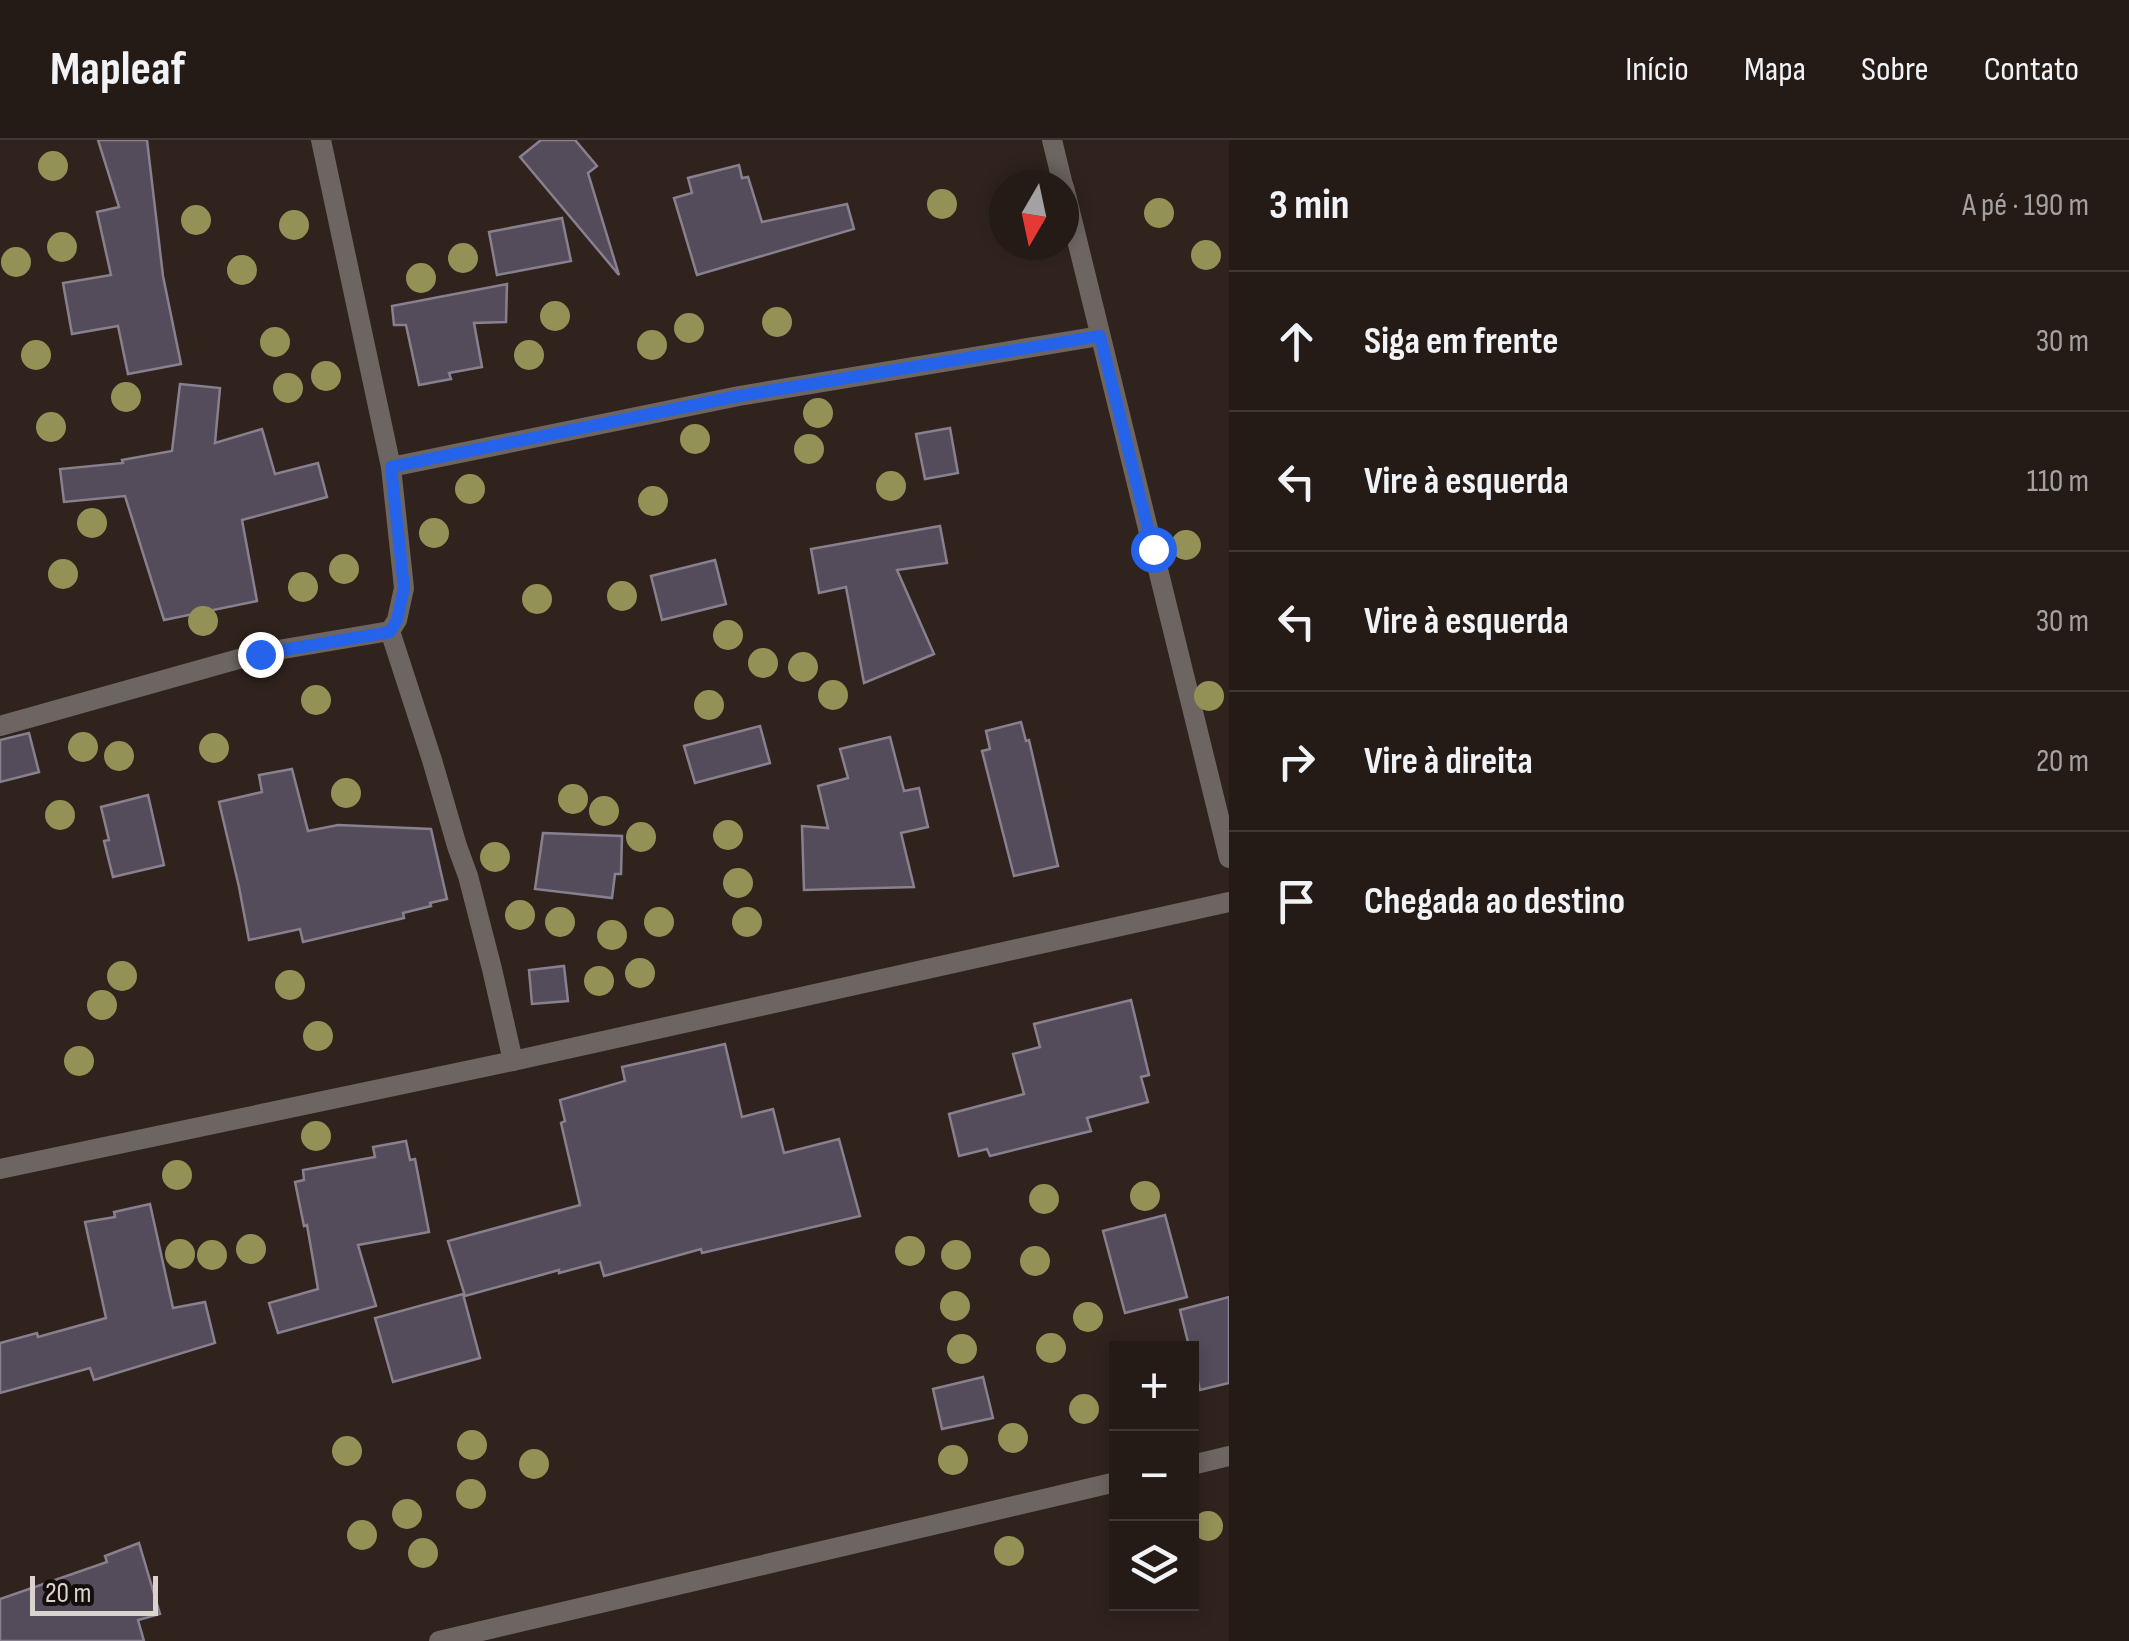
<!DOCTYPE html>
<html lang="pt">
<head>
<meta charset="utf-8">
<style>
  :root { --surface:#241a16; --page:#2c231f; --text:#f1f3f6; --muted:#a3a1a1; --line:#413835 }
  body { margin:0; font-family:"Sofia Sans Condensed",sans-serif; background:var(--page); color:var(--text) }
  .controls { position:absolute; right:30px; bottom:30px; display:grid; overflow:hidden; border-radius:0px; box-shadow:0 5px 15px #0003 }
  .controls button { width:90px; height:90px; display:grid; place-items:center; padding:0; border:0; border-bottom:2px solid var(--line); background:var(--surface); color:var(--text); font:50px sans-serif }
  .compass { position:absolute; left:989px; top:30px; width:90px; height:90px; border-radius:50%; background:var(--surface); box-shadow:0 5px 15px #0003; rotate:189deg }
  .scale { position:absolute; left:30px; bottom:25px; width:128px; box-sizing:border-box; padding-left:10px; border:5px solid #dcd2ce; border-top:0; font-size:28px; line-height:35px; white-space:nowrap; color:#dcd2ce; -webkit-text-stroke:8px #140e0b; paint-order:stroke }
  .stop { position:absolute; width:30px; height:30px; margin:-22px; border:8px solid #2563eb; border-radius:50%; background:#fff }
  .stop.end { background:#2563eb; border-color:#fff; box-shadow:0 2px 10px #0008 }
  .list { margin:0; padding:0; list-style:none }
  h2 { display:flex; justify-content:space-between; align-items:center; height:130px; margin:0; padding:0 40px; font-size:42px }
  h2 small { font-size:32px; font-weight:400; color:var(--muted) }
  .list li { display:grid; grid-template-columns:65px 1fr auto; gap:30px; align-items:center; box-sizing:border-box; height:140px; padding:0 40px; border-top:2px solid var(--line) }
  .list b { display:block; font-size:38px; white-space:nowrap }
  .list em { font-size:32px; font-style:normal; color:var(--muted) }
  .icon { flex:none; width:55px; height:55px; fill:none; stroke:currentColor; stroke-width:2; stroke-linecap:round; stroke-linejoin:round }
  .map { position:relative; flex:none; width:1229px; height:1501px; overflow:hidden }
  header { display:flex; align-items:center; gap:60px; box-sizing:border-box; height:140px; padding:0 50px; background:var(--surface); border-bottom:2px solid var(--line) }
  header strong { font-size:48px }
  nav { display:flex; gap:55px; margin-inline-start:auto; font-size:35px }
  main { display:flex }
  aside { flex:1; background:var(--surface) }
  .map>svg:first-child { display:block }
</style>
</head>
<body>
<header>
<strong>Mapleaf</strong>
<nav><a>Início</a><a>Mapa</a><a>Sobre</a><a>Contato</a></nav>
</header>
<main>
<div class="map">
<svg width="1229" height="1501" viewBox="0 0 1229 1501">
  <rect width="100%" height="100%" fill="#30231d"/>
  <g fill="#544c5a" stroke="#88808e" stroke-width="2.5">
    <path d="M98,0h49l16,136 18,88 -53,10 -10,-48 -46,8 -9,-51 48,-8 -14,-63 22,-5z"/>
    <path d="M541,0h34l22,26 -9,7 31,102 -99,-118z"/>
    <path d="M739,25l3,13 6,-1 14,45 85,-18 7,25 -157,46 -23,-77 18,-5 -4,-15z"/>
    <path d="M562,78l9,43 -74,14 -8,-43z"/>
    <path d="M507,144l-1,38 -32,1 8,44 -33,6 2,6 -32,6 -13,-60h-12l-2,-19z"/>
    <path d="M180,244l40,4 -5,55 47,-14 13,45 43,-11 9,34 -85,23 15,81 -93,19 -39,-124 -61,6 -4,-33 63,-6 -1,-3 50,-9z"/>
    <path d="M950,288l8,45 -33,6 -9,-45z"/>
    <path d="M940,386l7,37 -50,7 37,84 -70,29 -18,-96 -27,6 -8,-44z"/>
    <path d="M715,420l11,44 -64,16 -11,-44z"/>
    <path d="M1021,582l5,19 3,-1 29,126 -44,10 -32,-125 8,-2 -4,-18z"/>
    <path d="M760,586l10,37 -75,20 -11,-37z"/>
    <path d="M29,593l10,39 -39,10v-42z"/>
    <path d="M890,597l14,54 15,-3 9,39 -27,6 13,54 -110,3 -2,-64 26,2 -10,-42 30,-8 -8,-29z"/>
    <path d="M292,629l16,62 30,-6 93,4 16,70 -17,4 1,3 -28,7 1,5 -101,24 -3,-13 -51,11 -10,-53 -20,-85 43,-10 -3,-17z"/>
    <path d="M148,655l16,70 -51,12 -9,-36 5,-1 -8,-33z"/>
    <path d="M543,693l79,3 -1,38h-6l-3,24 -77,-9z"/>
    <path d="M564,826l4,35 -36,3 -3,-34z"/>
    <path d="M1131,860l18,75 -8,2 7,25 -61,16 4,13 -101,25 -3,-7 -28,7 -10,-42 75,-20 -11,-40 27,-7 -6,-23z"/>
    <path d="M725,904l17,73 31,-8 11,44 55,-14 21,77 -158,37 -1,-4 -97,27 -4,-14 -41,11v-3l-94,26 -17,-55 132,-36 -19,-82 4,-2 -5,-21 65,-19 -3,-14z"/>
    <path d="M406,1001l4,19 5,-1 14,73 -71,13 18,61 -98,27 -9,-30 49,-14 -11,-64 -3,1 -9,-44 9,-2 -1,-10 72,-13 -2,-10z"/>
    <path d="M150,1064l23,104 32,-6 10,41 -121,37 -4,-12 -90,25v-50l37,-10 1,4 68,-19 -21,-96 30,-5 -1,-5z"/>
    <path d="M1165,1075l22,82 -62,16 -22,-82z"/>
    <path d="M463,1154l17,64 -87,24 -18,-64z"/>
    <path d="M1229,1157v86l-29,7 -20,-80z"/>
    <path d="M983,1237l10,41 -51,11 -9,-40z"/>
    <path d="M139,1403l21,71 -22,6 6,21h-144v-42l107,-37 -2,-6z"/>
  </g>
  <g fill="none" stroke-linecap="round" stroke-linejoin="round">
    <g stroke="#6c6561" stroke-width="20">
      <path d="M1052,0l11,45"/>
      <path d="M1064,47l165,671"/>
      <path d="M391,327l348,-71 361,-60"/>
      <path d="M390,491l42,129 25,86 11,30 24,93 21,92"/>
      <path d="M0,586l260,-73 130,-22 7,-11 7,-32 -13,-121 -70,-327"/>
      <path d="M0,1029l513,-108 716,-159"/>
      <path d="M1192,1325l37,-9"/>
      <path d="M439,1501l677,-159"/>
    </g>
  </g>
  <g fill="#949157">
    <circle cx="53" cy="26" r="15"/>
    <circle cx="942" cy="64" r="15"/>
    <circle cx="1159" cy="73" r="15"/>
    <circle cx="196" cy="80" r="15"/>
    <circle cx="294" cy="85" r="15"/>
    <circle cx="62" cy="107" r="15"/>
    <circle cx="1206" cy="115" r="15"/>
    <circle cx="463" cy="118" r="15"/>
    <circle cx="16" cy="122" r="15"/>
    <circle cx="242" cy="130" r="15"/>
    <circle cx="421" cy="138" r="15"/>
    <circle cx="555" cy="176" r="15"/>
    <circle cx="777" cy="182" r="15"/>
    <circle cx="689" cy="188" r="15"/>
    <circle cx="275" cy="202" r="15"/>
    <circle cx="652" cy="205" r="15"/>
    <circle cx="36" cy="215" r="15"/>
    <circle cx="529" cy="215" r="15"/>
    <circle cx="326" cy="236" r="15"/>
    <circle cx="288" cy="248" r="15"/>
    <circle cx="126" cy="257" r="15"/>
    <circle cx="818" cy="273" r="15"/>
    <circle cx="51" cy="287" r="15"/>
    <circle cx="695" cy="299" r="15"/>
    <circle cx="809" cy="309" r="15"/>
    <circle cx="891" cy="346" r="15"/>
    <circle cx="470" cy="349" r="15"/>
    <circle cx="653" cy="361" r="15"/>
    <circle cx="92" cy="383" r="15"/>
    <circle cx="434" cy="393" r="15"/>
    <circle cx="1186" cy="405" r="15"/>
    <circle cx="344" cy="429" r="15"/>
    <circle cx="63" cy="434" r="15"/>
    <circle cx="303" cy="447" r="15"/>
    <circle cx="622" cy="456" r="15"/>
    <circle cx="537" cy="459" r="15"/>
    <circle cx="203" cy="481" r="15"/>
    <circle cx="728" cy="495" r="15"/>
    <circle cx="763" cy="523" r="15"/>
    <circle cx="803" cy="527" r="15"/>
    <circle cx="833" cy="555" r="15"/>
    <circle cx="1209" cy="556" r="15"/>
    <circle cx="316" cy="560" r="15"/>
    <circle cx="709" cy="565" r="15"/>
    <circle cx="83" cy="607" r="15"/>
    <circle cx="214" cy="608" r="15"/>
    <circle cx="119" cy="616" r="15"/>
    <circle cx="346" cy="653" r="15"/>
    <circle cx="573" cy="659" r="15"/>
    <circle cx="604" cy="671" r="15"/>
    <circle cx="60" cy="675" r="15"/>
    <circle cx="728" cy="695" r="15"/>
    <circle cx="641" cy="697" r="15"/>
    <circle cx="495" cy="717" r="15"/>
    <circle cx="738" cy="743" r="15"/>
    <circle cx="520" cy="775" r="15"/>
    <circle cx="560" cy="782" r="15"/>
    <circle cx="659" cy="782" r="15"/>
    <circle cx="747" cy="782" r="15"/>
    <circle cx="612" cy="795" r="15"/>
    <circle cx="640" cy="833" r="15"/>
    <circle cx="122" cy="836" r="15"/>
    <circle cx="599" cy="841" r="15"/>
    <circle cx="290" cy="845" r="15"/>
    <circle cx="102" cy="865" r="15"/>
    <circle cx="318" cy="896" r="15"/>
    <circle cx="79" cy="921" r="15"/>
    <circle cx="316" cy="996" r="15"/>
    <circle cx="177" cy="1035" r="15"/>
    <circle cx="1145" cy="1056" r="15"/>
    <circle cx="1044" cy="1059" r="15"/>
    <circle cx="251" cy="1109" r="15"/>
    <circle cx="910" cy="1111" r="15"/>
    <circle cx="180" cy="1114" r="15"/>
    <circle cx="212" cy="1115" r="15"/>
    <circle cx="956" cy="1115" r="15"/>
    <circle cx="1035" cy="1121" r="15"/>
    <circle cx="955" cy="1166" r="15"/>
    <circle cx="1088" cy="1177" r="15"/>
    <circle cx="1051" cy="1208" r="15"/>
    <circle cx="962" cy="1209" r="15"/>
    <circle cx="1084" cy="1269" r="15"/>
    <circle cx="1013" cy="1298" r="15"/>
    <circle cx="472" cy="1305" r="15"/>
    <circle cx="347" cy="1311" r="15"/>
    <circle cx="953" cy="1320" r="15"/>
    <circle cx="534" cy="1324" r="15"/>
    <circle cx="471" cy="1354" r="15"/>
    <circle cx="407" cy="1374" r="15"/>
    <circle cx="1208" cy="1386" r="15"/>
    <circle cx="362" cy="1395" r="15"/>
    <circle cx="1009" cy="1411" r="15"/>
    <circle cx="423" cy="1413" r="15"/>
  </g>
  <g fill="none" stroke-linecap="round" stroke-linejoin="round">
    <path stroke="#2563eb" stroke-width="12" d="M260,514l130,-22 7,-12 7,-32 -13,-121 348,-71 361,-60 53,213"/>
  </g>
</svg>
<div class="controls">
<button>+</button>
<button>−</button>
<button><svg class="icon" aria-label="layers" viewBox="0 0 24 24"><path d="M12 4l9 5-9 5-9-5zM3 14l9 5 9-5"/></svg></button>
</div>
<svg class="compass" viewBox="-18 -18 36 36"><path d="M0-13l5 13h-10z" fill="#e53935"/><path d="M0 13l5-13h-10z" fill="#a3a1a1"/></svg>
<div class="scale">20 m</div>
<div class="stop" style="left:1153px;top:409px"></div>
<div class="stop end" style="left:260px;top:514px"></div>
</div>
<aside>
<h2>3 min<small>A pé · 190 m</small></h2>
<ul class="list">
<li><svg class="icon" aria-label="ahead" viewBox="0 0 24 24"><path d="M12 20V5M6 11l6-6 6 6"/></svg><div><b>Siga em frente</b></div><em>30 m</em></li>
<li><svg class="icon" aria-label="left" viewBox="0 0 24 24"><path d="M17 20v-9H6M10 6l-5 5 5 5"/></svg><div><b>Vire à esquerda</b></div><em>110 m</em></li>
<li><svg class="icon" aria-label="left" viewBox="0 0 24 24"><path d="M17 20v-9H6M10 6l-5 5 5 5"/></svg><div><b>Vire à esquerda</b></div><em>30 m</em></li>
<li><svg class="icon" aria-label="right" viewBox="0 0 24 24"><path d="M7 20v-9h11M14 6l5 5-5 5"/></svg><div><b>Vire à direita</b></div><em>20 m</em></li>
<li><svg class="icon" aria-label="arrive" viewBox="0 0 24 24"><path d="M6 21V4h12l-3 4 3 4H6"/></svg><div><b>Chegada ao destino</b></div></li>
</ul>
</aside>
</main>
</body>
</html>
